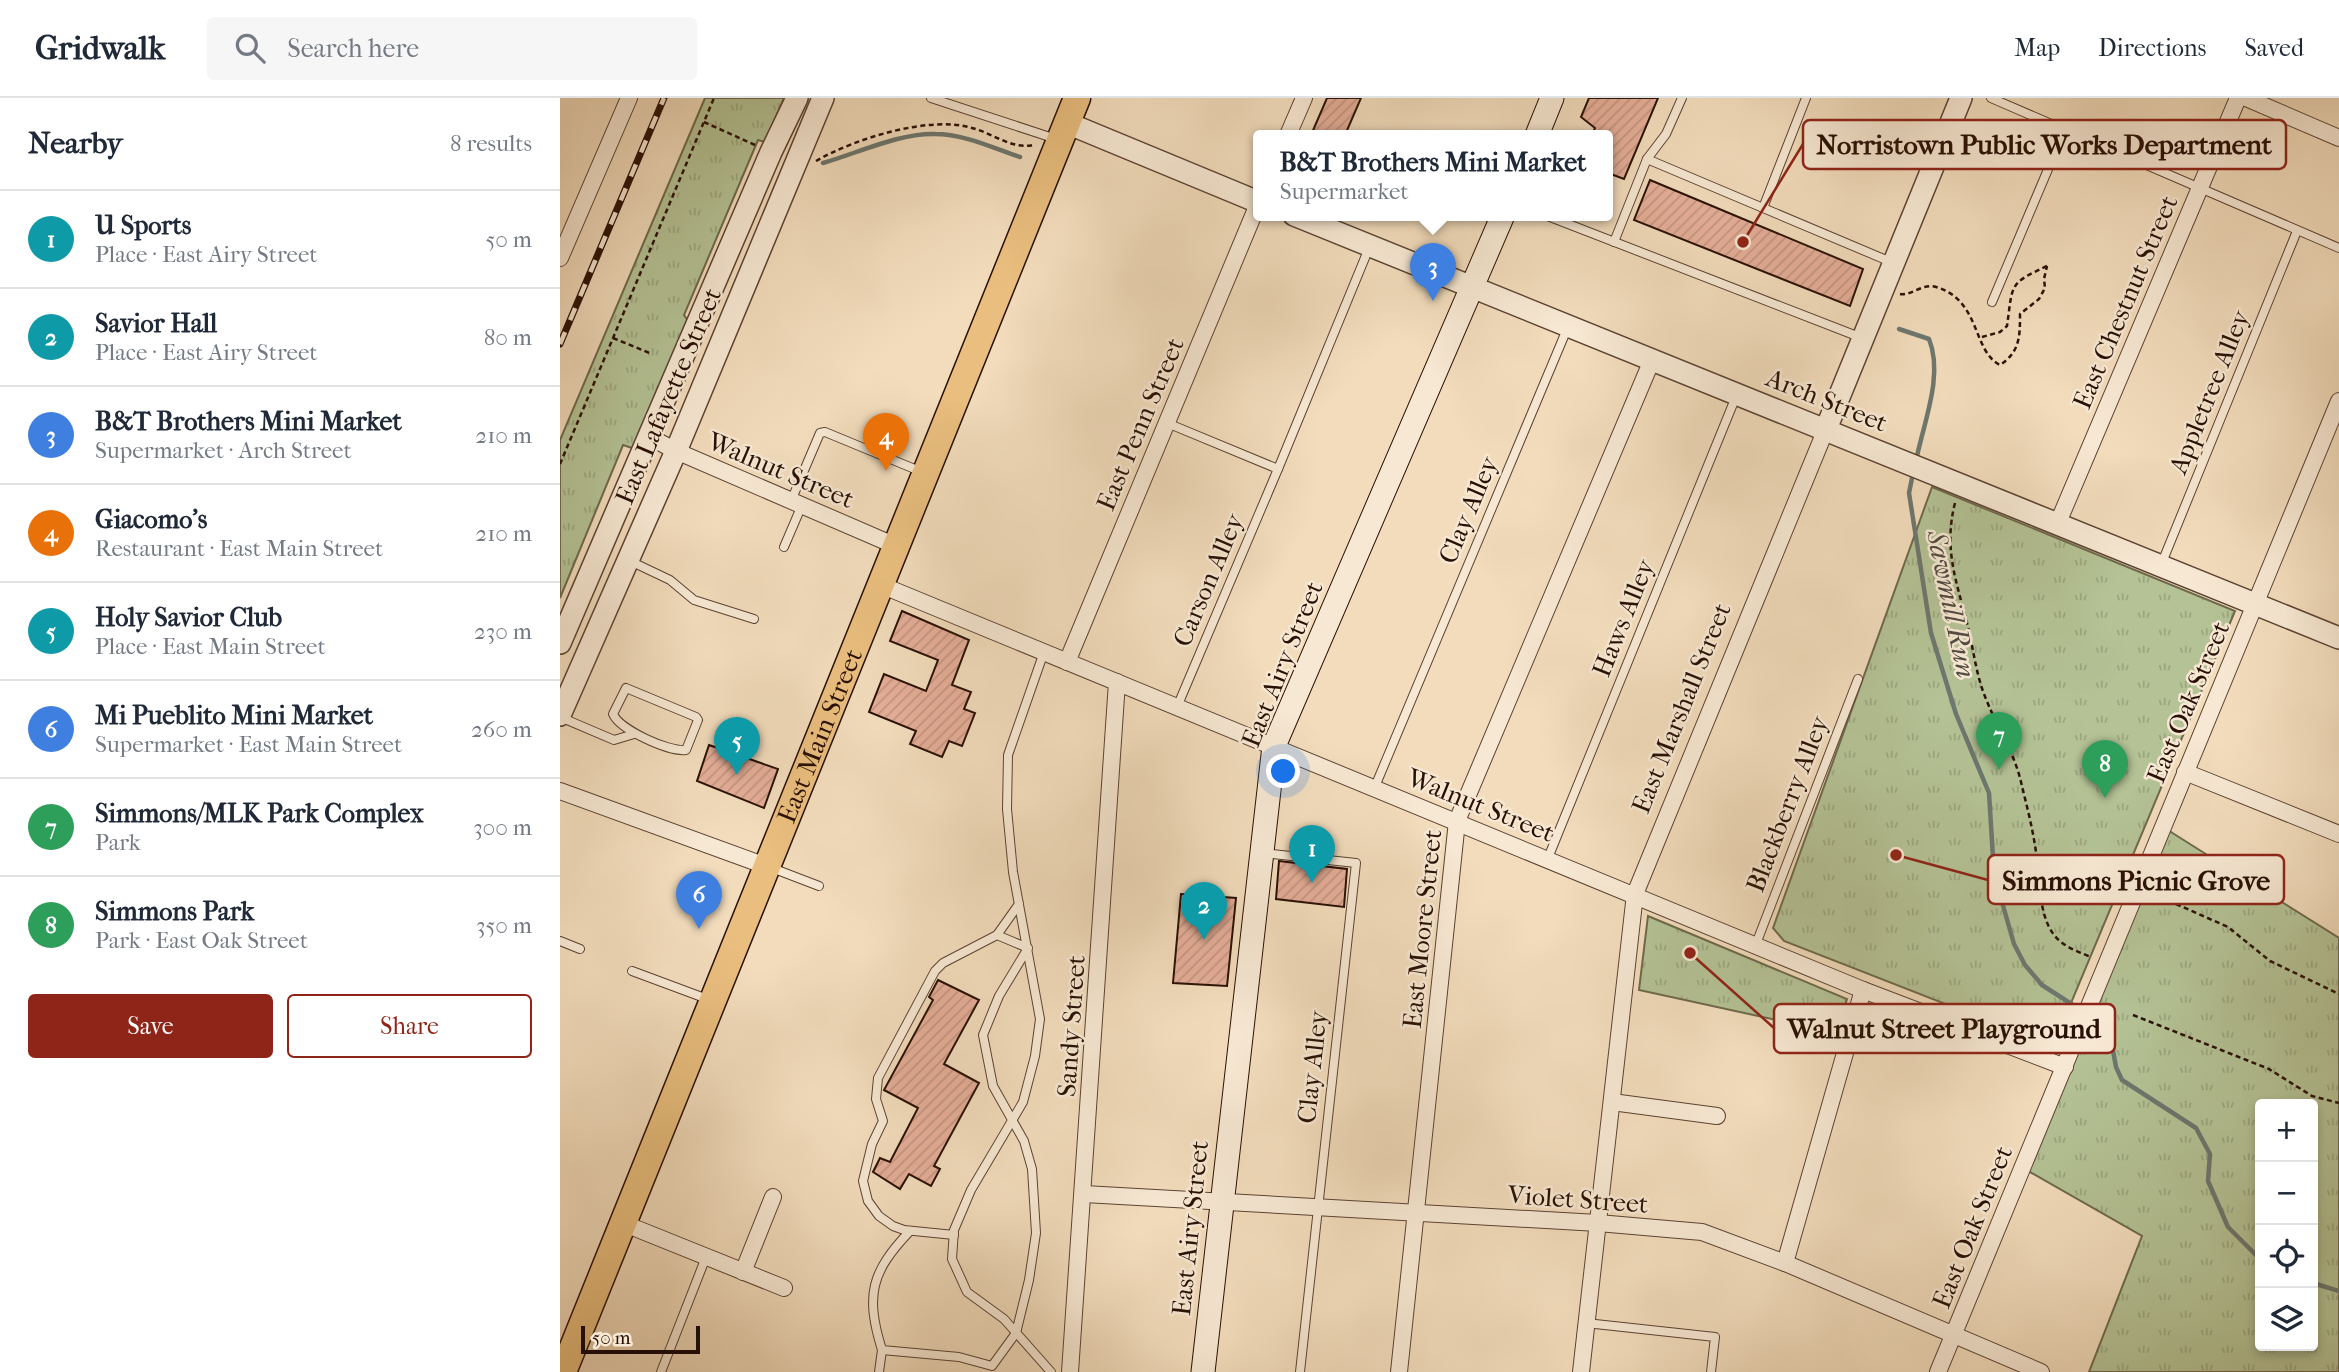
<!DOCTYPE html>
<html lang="en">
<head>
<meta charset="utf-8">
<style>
  :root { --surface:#fff; --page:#f6f6f7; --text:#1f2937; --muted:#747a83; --line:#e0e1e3; --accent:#8f2418 }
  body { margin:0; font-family:"IM FELL French Canon",serif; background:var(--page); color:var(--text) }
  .controls { position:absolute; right:21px; bottom:21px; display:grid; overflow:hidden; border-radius:7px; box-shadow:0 4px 10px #0003 }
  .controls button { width:63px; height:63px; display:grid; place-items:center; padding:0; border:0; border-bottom:2px solid var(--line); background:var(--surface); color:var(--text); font:35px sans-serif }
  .scale { position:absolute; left:21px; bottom:18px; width:119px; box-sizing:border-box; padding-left:7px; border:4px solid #291004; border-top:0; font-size:19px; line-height:24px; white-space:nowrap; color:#291004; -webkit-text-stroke:5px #f7e8d3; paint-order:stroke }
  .you { position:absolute; left:724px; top:674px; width:24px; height:24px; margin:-18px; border:5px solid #fff; border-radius:50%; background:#1a73e8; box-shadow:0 0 0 10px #1a73e833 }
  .badge { display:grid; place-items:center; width:46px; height:46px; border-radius:50%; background:var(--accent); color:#fff; font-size:23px; font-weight:700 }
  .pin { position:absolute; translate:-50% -58px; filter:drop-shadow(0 2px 4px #0008) }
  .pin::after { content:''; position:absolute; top:37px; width:24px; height:21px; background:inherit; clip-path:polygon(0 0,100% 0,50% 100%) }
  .popup { position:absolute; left:693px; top:32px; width:360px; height:91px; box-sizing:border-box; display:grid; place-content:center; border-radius:7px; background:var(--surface); filter:drop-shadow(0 2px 5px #0005); font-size:23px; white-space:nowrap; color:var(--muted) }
  .popup b { font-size:26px; color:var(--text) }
  .popup::after { content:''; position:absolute; left:50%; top:100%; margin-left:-14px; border:14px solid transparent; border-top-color:var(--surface) }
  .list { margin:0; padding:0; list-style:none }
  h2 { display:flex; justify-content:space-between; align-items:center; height:91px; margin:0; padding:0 28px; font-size:30px }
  h2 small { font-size:23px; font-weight:400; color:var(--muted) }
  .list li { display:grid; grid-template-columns:46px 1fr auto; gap:21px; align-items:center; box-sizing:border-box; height:98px; padding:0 28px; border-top:2px solid var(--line) }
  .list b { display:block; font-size:26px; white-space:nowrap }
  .list p { margin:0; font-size:23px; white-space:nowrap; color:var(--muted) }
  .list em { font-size:23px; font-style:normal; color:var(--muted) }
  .actions { display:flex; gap:14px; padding:21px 28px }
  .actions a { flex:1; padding:16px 0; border:2px solid var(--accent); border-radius:7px; text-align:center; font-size:24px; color:var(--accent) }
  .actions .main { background:var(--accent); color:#fff }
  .icon { flex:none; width:38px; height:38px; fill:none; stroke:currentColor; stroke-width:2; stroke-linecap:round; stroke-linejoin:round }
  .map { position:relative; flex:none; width:1779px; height:1274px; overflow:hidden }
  header { display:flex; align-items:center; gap:42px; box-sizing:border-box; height:98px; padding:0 35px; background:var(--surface); border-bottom:2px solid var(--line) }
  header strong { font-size:33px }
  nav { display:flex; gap:38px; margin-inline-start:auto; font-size:24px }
  .search { width:490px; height:63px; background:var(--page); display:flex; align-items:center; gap:18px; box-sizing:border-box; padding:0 24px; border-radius:7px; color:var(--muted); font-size:26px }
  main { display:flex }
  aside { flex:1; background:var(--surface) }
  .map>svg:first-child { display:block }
</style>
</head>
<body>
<header>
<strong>Gridwalk</strong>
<div class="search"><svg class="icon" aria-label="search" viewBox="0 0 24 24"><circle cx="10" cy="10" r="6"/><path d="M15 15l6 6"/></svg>Search here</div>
<nav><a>Map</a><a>Directions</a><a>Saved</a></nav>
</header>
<main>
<aside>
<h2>Nearby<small>8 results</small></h2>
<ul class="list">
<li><span class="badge" style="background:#0f9aa8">1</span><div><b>U Sports</b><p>Place · East Airy Street</p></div><em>50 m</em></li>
<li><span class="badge" style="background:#0f9aa8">2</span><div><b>Savior Hall</b><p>Place · East Airy Street</p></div><em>80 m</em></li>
<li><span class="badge" style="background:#3f7fe0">3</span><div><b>B&amp;T Brothers Mini Market</b><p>Supermarket · Arch Street</p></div><em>210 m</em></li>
<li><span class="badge" style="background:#e8710a">4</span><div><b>Giacomo's</b><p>Restaurant · East Main Street</p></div><em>210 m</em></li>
<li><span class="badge" style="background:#0f9aa8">5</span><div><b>Holy Savior Club</b><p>Place · East Main Street</p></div><em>230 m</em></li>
<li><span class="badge" style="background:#3f7fe0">6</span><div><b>Mi Pueblito Mini Market</b><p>Supermarket · East Main Street</p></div><em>260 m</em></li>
<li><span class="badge" style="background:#2e9e5b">7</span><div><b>Simmons/MLK Park Complex</b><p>Park</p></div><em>300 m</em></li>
<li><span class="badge" style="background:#2e9e5b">8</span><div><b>Simmons Park</b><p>Park · East Oak Street</p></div><em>350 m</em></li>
</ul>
<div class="actions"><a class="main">Save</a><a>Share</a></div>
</aside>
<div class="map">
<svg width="1779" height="1274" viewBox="0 0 1779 1274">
  <defs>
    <pattern id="park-tufts" width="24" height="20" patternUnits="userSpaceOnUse" patternTransform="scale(1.75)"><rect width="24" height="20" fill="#b4c295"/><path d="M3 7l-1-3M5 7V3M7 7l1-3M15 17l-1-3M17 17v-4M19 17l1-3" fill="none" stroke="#9ba67f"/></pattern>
    <pattern id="building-hatch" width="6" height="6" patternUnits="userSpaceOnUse" patternTransform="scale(1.75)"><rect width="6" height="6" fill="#e5ae98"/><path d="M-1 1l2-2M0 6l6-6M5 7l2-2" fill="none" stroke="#c49581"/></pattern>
  </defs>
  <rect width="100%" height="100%" fill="#f2dcbc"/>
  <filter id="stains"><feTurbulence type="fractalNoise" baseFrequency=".00286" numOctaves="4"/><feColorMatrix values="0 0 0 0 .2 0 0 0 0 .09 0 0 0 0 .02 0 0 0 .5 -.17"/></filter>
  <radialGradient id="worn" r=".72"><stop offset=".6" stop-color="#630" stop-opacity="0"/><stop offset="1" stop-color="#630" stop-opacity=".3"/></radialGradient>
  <g fill="url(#park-tufts)" stroke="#6e694c" stroke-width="2" fill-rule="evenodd">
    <path d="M145,0h79l-19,44 -7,-2 -74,175 5,7 -54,127 -12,-4 -63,153v-158z"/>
    <path d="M1372,389l303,124 -182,435 -269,-105 -11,-13z"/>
    <path d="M1603,729l176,111v434h-250l53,-136 -119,-68zM1700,1006h53v242h-53z"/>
    <path d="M1088,818l199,83 -11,34 -197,-43z"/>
  </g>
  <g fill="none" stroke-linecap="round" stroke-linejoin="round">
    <g stroke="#6d776e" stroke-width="4.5">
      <path d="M263,65c35,-10 76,-30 112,-29 29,0 58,14 85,23"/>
      <path d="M1339,231l30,10c15,37 -6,85 -13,122"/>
      <path d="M1353,375l-4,20 22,140 25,81 33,79 5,81 20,70 11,21 17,20 59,38 9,11 6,33 6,13 74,48 14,26 -2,27 20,46 32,32"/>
      <path d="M1753,1185l26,8"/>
    </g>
  </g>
  <g fill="url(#building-hatch)" stroke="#291004" stroke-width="2">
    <path d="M767,0h34l-16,37h-34z"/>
    <path d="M1029,0h69l-34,81 -16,-6v-38h-16l3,-7 -14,-11z"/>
    <path d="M1090,82l213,89 -13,37 -216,-86z"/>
    <path d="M342,513l67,29 -17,45 19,7 -7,17 11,4 -13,33 -13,-5 -7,16 -32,-13 6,-13 -47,-19 15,-38 42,17 12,-31 -48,-19z"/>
    <path d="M149,647l69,24 -14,39 -67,-27z"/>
    <path d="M719,763l68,8 -3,38 -68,-8z"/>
    <path d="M621,796l55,4 -9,88 -54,-3z"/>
    <path d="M378,882l41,20 -35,64 35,19 -45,83 6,3 -9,17 -22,-12 -9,15 -27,-17 7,-14 10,4 28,-54 -34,-18 49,-90 -4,-3z"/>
  </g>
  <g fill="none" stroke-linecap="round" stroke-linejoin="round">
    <g stroke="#5b4332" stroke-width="10">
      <g id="service">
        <path d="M371,0l125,41"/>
        <path d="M1431,0l348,150"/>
        <path d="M1087,61l244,103"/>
        <path d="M1203,110l43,-110"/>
        <path d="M985,117l317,123"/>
        <path d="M1054,144l33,-83 19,-25 16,-36"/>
        <path d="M1432,204l73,-173"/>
        <path d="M607,325l111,46 -101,238"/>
        <path d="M718,371l91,-221"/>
        <path d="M231,403l29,-68 5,-1 97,40"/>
        <path d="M224,449l18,-42"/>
        <path d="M68,462l42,20 24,20 60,19"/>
        <path d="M1601,467l136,-334"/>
        <path d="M484,554l-36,103 -1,54 6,63 27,147 -5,37 -12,46 -52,88 -17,40 -2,29 15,33 37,27 47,53"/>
        <path d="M66,590l70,29 2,3 -12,30c-17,2 -66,-20 -73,-36z"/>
        <path d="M0,619l54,23 20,-6"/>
        <path d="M814,691l193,-460"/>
        <path d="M703,755l93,10 -56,509"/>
        <path d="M988,760l189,-464"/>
        <path d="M212,770l47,18"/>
        <path d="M1584,774l67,23"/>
        <path d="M0,843l20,8"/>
        <path d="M1196,846l102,-265"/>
        <path d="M72,873l78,29"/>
        <path d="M350,1133c-39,41 -45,64 -28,119l77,7 33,9 24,-33 13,-53 7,-47 -4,-64 -8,-28 -31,-55 -10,-51 16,-39 29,-48 -31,-13"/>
        <path d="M394,1137l-50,-5 -11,-4 -14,-10 -11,-15 -5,-20 9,-37 11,-23 -7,-22 2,-21 57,-107 8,-8 54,-28 22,-31"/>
        <path d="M1026,1225l129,14 -4,35"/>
        <path d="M101,1274l45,-115"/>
        <path d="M319,1274l3,-22"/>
      </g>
    </g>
    <g stroke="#5b4332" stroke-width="18">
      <g id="minor">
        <path d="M1686,0l93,40"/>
        <path d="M728,37l16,-37"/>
        <path d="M0,160l69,-160"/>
        <path d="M88,338l28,15 220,95"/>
        <path d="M1497,427l181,-427"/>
        <path d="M321,487l982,405 202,77"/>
        <path d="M507,564l191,-458"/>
        <path d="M1625,674l154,62"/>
        <path d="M0,693l206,75"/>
        <path d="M1052,1004l105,14"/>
        <path d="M524,1096l514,29 104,9 83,31 256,109"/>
        <path d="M65,1126l159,64"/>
        <path d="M1225,1165l78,-273"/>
        <path d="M183,1174l30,-75"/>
        <path d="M510,1274l47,-690"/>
        <path d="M839,1274l58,-551 195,-461"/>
        <path d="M1021,1274l54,-478 191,-465"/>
        <path d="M1378,1274l401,-971"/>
      </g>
    </g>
    <g stroke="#5b4332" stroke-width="24">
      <g id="tertiary">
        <path d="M507,25l191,79"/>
        <path d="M734,117l1045,423"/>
        <path d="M1266,331l135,-331"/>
        <path d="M0,545l211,-491 26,-54"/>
        <path d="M0,617l116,-264 147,-353"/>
      </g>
    </g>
    <g stroke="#291004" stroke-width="25">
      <g id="secondary">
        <path d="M977,37l15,-37"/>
        <path d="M643,1274l71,-626 229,-531"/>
      </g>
    </g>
    <g stroke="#291004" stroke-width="29">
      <g id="primary">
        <path id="s1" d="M3,1274l514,-1274"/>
      </g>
    </g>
    <g stroke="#291004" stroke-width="2.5" stroke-dasharray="5 3.5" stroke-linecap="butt">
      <path d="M144,24l51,23"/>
      <path d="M256,63c38,-22 113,-46 156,-33 20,5 41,22 61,17"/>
      <path d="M1340,196c12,2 22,-11 36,-7 45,13 36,64 64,78 20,-13 20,-29 20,-51l19,-15 6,-11 -1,-9 3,-13"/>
      <path d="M1422,239l18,-5 7,-6c6,-42 1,-42 40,-60"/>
      <path d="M53,240l39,16"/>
      <path d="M0,366l154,-366"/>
      <path d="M1395,405c-12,47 2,79 13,124 6,25 8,48 18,72 11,28 28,53 35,83 6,25 13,51 16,78 3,23 2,46 12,67 9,18 25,23 42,30"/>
      <path d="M1616,806l52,23 42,34 69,33"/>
      <path d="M1573,917l136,54 43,27 27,7"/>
    </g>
    <use href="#service" stroke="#f7e8d3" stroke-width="8"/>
    <use href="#minor" stroke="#f7e8d3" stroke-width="16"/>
    <use href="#tertiary" stroke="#f7e8d3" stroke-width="21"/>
    <use href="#secondary" stroke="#f7e8d3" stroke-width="23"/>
    <use href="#primary" stroke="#e9be7e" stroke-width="26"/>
    <g stroke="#291004" stroke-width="7">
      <path id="rail" d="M0,246l104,-246"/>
    </g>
    <use href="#rail" stroke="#f7e8d3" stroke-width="4.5" stroke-dasharray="13" stroke-linecap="butt"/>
  </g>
  <g text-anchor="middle" stroke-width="5" stroke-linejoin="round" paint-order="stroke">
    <g font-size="26" fill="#291004" stroke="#f7e8d3">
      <text transform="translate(1565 204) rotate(-67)" y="9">East Chestnut Street</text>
      <text transform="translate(1649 294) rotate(-68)" y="9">Appletree Alley</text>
      <text transform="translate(108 298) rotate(-67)" y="9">East Lafayette Street</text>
      <text transform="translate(1267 302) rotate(22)" y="9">Arch Street</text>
      <text transform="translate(580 326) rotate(-67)" y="9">East Penn Street</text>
      <text transform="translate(221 372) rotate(23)" y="9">Walnut Street</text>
      <text transform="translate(908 412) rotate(-67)" y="9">Clay Alley</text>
      <text transform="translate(648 482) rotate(-67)" y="9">Carson Alley</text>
      <text transform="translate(1063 520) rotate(-68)" y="9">Haws Alley</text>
      <text transform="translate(722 566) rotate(-68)" y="9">East Airy Street</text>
      <text transform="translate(1628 604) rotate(-67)" y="9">East Oak Street</text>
      <text transform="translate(1121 610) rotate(-68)" y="9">East Marshall Street</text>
      <text dy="9" stroke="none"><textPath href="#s1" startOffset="686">East Main Street</textPath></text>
      <text transform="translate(1227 706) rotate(-69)" y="9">Blackberry Alley</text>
      <text transform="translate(921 707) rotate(22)" y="9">Walnut Street</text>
      <text transform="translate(862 831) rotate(-84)" y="9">East Moore Street</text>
      <text transform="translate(511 928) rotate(-86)" y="9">Sandy Street</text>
      <text transform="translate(752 969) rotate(-84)" y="9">Clay Alley</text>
      <text transform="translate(1018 1101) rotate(4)" y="9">Violet Street</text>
      <text transform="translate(1412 1129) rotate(-68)" y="9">East Oak Street</text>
      <text transform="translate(630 1130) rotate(-84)" y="9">East Airy Street</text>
    </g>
    <g font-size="28" font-style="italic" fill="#514c42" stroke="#f7e8d3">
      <text transform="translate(1392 506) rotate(78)" y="10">Sawmill Run</text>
    </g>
  </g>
  <path fill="none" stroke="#8f2418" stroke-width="2.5" d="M1183 144L1243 46M1336 757L1428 782M1130 855L1214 930"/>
  <g fill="#8f2418" stroke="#f7e8d3" stroke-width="2.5">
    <circle cx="1183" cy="144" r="7"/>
    <circle cx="1336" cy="757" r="7"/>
    <circle cx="1130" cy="855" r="7"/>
  </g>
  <g fill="#f7e8d3" stroke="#8f2418" stroke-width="2.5">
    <rect x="1243" y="22" width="483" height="49" rx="7"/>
    <rect x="1428" y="757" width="296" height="49" rx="7"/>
    <rect x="1214" y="906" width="341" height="49" rx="7"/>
  </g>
  <g font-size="28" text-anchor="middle" font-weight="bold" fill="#291004">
    <text x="1484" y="56">Norristown Public Works Department</text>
    <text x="1576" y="792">Simmons Picnic Grove</text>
    <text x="1384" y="940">Walnut Street Playground</text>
  </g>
  <rect width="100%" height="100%" filter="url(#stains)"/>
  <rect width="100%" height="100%" fill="url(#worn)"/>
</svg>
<div class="controls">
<button>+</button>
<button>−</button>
<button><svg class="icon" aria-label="locate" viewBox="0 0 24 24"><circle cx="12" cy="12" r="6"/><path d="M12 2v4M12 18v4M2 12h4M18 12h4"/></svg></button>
<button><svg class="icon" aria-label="layers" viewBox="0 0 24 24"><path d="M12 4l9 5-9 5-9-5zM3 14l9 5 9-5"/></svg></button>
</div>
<div class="scale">50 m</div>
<div class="you"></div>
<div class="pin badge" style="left:752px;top:785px;background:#0f9aa8">1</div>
<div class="pin badge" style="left:644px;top:842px;background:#0f9aa8">2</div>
<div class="pin badge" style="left:873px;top:203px;background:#3f7fe0">3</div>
<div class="popup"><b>B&amp;T Brothers Mini Market</b>Supermarket</div>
<div class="pin badge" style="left:326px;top:373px;background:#e8710a">4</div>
<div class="pin badge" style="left:177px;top:677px;background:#0f9aa8">5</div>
<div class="pin badge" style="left:139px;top:831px;background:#3f7fe0">6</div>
<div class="pin badge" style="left:1439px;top:672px;background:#2e9e5b">7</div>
<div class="pin badge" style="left:1545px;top:700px;background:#2e9e5b">8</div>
</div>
</main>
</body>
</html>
